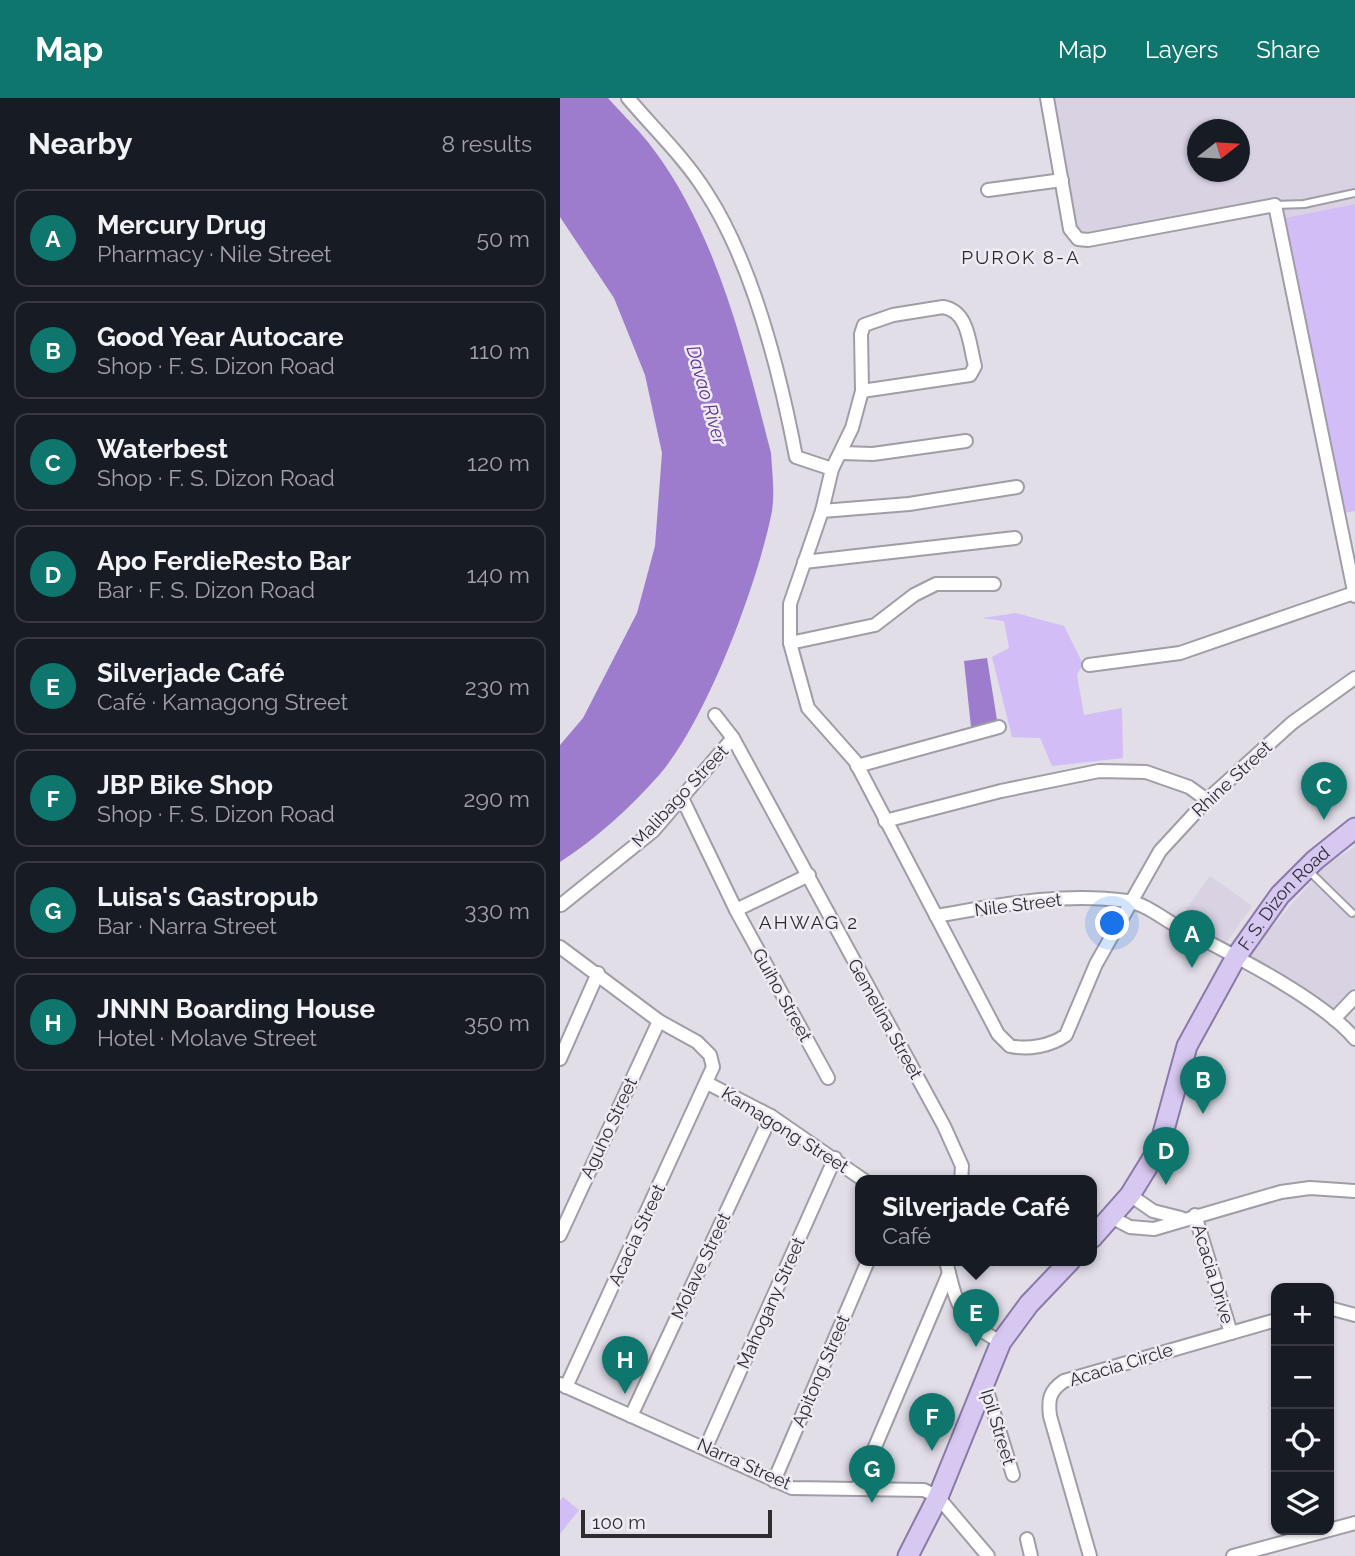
<!DOCTYPE html>
<html lang="en">
<head>
<meta charset="utf-8">
<style>
  :root { --surface:#171b24; --page:#242831; --text:#f1f3f6; --muted:#9ea1a6; --line:#363941; --accent:#0f766e }
  body { margin:0; font-family:Raleway,sans-serif; background:var(--page); color:var(--text) }
  .controls { position:absolute; right:21px; bottom:21px; display:grid; overflow:hidden; border-radius:14px; box-shadow:0 2px 5px #0004 }
  .controls button { width:63px; height:63px; display:grid; place-items:center; padding:0; border:0; border-bottom:2px solid var(--line); background:var(--surface); color:var(--text); font:35px sans-serif }
  .compass { position:absolute; left:627px; top:21px; width:63px; height:63px; border-radius:50%; background:var(--surface); box-shadow:0 2px 5px #0004; rotate:73deg }
  .scale { position:absolute; left:21px; bottom:18px; width:191px; box-sizing:border-box; padding-left:7px; border:4px solid #2d2c2f; border-top:0; font-size:19px; line-height:24px; white-space:nowrap; color:#2d2c2f; -webkit-text-stroke:5px #efebf5; paint-order:stroke }
  .you { position:absolute; left:553px; top:826px; width:24px; height:24px; margin:-18px; border:5px solid #fff; border-radius:50%; background:#1a73e8; box-shadow:0 0 0 10px #1a73e833 }
  .badge { display:grid; place-items:center; width:46px; height:46px; border-radius:50%; background:var(--accent); color:#fff; font-size:23px; font-weight:700 }
  .pin { position:absolute; translate:-50% -58px; filter:drop-shadow(0 2px 4px #0008) }
  .pin::after { content:''; position:absolute; top:37px; width:24px; height:21px; background:inherit; clip-path:polygon(0 0,100% 0,50% 100%) }
  .popup { position:absolute; left:295px; top:1077px; width:242px; height:91px; box-sizing:border-box; display:grid; place-content:center; border-radius:14px; background:var(--surface); filter:drop-shadow(0 2px 5px #0005); font-size:23px; white-space:nowrap; color:var(--muted) }
  .popup b { font-size:26px; color:var(--text) }
  .popup::after { content:''; position:absolute; left:50%; top:100%; margin-left:-14px; border:14px solid transparent; border-top-color:var(--surface) }
  .list { margin:0; padding:0; list-style:none }
  h2 { display:flex; justify-content:space-between; align-items:center; height:91px; margin:0; padding:0 28px; font-size:30px }
  h2 small { font-size:23px; font-weight:400; color:var(--muted) }
  .list li { display:grid; grid-template-columns:46px 1fr auto; gap:21px; align-items:center; box-sizing:border-box; height:98px; margin:0 14px 14px; padding:0 14px; border:2px solid var(--line); border-radius:14px }
  .list b { display:block; font-size:26px; white-space:nowrap }
  .list p { margin:0; font-size:23px; white-space:nowrap; color:var(--muted) }
  .list em { font-size:23px; font-style:normal; color:var(--muted) }
  .icon { flex:none; width:38px; height:38px; fill:none; stroke:currentColor; stroke-width:2; stroke-linecap:round; stroke-linejoin:round }
  .map { position:relative; flex:none; width:795px; height:1458px; overflow:hidden }
  header { display:flex; align-items:center; gap:42px; box-sizing:border-box; height:98px; padding:0 35px; background:var(--accent); color:#fff }
  header strong { font-size:33px }
  nav { display:flex; gap:38px; margin-inline-start:auto; font-size:24px }
  main { display:flex }
  aside { flex:1; background:var(--surface) }
  .map>svg:first-child { display:block }
</style>
</head>
<body>
<header>
<strong>Map</strong>
<nav><a>Map</a><a>Layers</a><a>Share</a></nav>
</header>
<main>
<aside>
<h2>Nearby<small>8 results</small></h2>
<ul class="list">
<li><span class="badge">A</span><div><b>Mercury Drug</b><p>Pharmacy · Nile Street</p></div><em>50 m</em></li>
<li><span class="badge">B</span><div><b>Good Year Autocare</b><p>Shop · F. S. Dizon Road</p></div><em>110 m</em></li>
<li><span class="badge">C</span><div><b>Waterbest</b><p>Shop · F. S. Dizon Road</p></div><em>120 m</em></li>
<li><span class="badge">D</span><div><b>Apo FerdieResto Bar</b><p>Bar · F. S. Dizon Road</p></div><em>140 m</em></li>
<li><span class="badge">E</span><div><b>Silverjade Café</b><p>Café · Kamagong Street</p></div><em>230 m</em></li>
<li><span class="badge">F</span><div><b>JBP Bike Shop</b><p>Shop · F. S. Dizon Road</p></div><em>290 m</em></li>
<li><span class="badge">G</span><div><b>Luisa's Gastropub</b><p>Bar · Narra Street</p></div><em>330 m</em></li>
<li><span class="badge">H</span><div><b>JNNN Boarding House</b><p>Hotel · Molave Street</p></div><em>350 m</em></li>
</ul>
</aside>
<div class="map">
<svg width="795" height="1458" viewBox="0 0 795 1458">
  <rect width="100%" height="100%" fill="#e1dee8"/>
  <g fill="#d8d2e3" fill-rule="evenodd">
    <path d="M494,0h301v106l-70,14 -4,-20 -191,37 -9,-1 -4,-9zM638,32h42v42h-42z"/>
    <path d="M795,749v139l-22,24 -88,-52 82,-94z"/>
    <path d="M650,778l42,30 -27,38 -46,-25z"/>
  </g>
  <g fill="#d2bdf6">
    <path d="M795,106v307l-10,2 -60,-295z"/>
    <path d="M456,515l48,13 19,38 -6,11 7,40 38,-7 1,50 -71,8 -12,-28 -28,-1 -20,-80 17,-9 -5,-27 -22,-3z"/>
    <path d="M3,1399l16,13 -19,24v-33z"/>
  </g>
  <g fill="#9d7ccd">
    <path d="M0,0h48c15,17 33,34 46,52 63,84 91,202 117,303 1,19 4,39 1,58 -14,72 -65,208 -112,263 -30,34 -63,64 -100,88v-117l23,-27 54,-105 18,-67 7,-93 -17,-78 -31,-77 -54,-81z"/>
    <path d="M427,560l10,62 -26,7 -7,-66z"/>
  </g>
  <g fill="none" stroke-linecap="round" stroke-linejoin="round">
    <g stroke="#a09da6" stroke-width="10">
      <g id="service">
        <path d="M715,107l29,-1 51,-11"/>
        <path d="M748,772l44,43"/>
      </g>
    </g>
    <g stroke="#a09da6" stroke-width="16">
      <g id="minor">
        <path d="M68,0c26,31 56,59 78,94 47,72 74,181 90,265l36,12"/>
        <path d="M487,0l23,131 8,10 10,1 187,-35 80,391"/>
        <path d="M428,92l74,-10"/>
        <path d="M302,293l108,-16 5,-9c-6,-22 -6,-55 -32,-59l-50,8 -29,10 -3,9 1,57 -10,37 -20,41 -10,42 -32,93v39l18,65 47,53 143,273 12,12c18,4 41,0 56,-11l30,-71 64,-113 47,-51 85,-77 63,-45"/>
        <path d="M281,355l32,1 93,-13"/>
        <path d="M262,413l87,-7 108,-17"/>
        <path d="M244,464l211,-24"/>
        <path d="M230,545l85,-18 39,-30 22,-11h58"/>
        <path d="M529,567l91,-12 174,-60"/>
        <path d="M155,617l18,23 211,388 18,40 -1,15"/>
        <path d="M297,668l142,-39"/>
        <path d="M122,700l54,112 92,168"/>
        <path d="M325,723l116,-30 98,-20 47,1 43,15 18,13"/>
        <path d="M1,807l92,-74 80,-93"/>
        <path d="M176,812l73,-35"/>
        <path d="M376,818c64,-11 126,-24 191,-15 16,2 34,16 48,24 50,26 145,72 180,114"/>
        <path d="M0,849l99,74 38,21 13,13 3,12 -147,320"/>
        <path d="M774,921l21,-22"/>
        <path d="M0,961l38,-86"/>
        <path d="M147,985l64,33 94,65"/>
        <path d="M570,1097l23,16 28,7"/>
        <path d="M635,1117l36,118"/>
        <path d="M551,1119l19,10 24,2 127,-37 29,-4 45,3"/>
        <path d="M0,1137l99,-214"/>
        <path d="M386,1163c11,45 13,59 55,81"/>
        <path d="M769,1210l26,7"/>
        <path d="M424,1283l29,94"/>
        <path d="M0,1286l232,104 132,2 14,7 50,59"/>
        <path d="M71,1318l140,-300"/>
        <path d="M146,1349l129,-289"/>
        <path d="M214,1383l94,-220"/>
        <path d="M297,1391l92,-216"/>
        <path d="M467,1441l4,17"/>
        <path d="M530,1458l-40,-140c-2,-16 -1,-25 14,-35l212,-61"/>
        <path d="M673,1458l122,-33"/>
      </g>
    </g>
    <g stroke="#8b79a7" stroke-width="23">
      <g id="primary">
        <path id="s1" d="M532,1140l38,-43 29,-47 28,-102 49,-89 44,-62 35,-35 40,-32"/>
        <path d="M348,1458l30,-59 63,-155 28,-38 41,-43"/>
      </g>
    </g>
    <use href="#service" stroke="#fff" stroke-width="6"/>
    <use href="#minor" stroke="#fff" stroke-width="12"/>
    <use href="#primary" stroke="#d7c8f1" stroke-width="19"/>
  </g>
  <g text-anchor="middle" stroke-width="5" stroke-linejoin="round" paint-order="stroke">
    <g font-size="18" fill="#2d2c2f" stroke="#efebf5">
      <text transform="translate(672 681) rotate(-43)" y="6">Rhine Street</text>
      <text transform="translate(120 698) rotate(-47)" y="6">Malibago Street</text>
      <text dy="6" stroke="none"><textPath href="#s1" startOffset="396">F. S. Dizon Road</textPath></text>
      <text transform="translate(458 807) rotate(-7)" y="6">Nile Street</text>
      <text transform="translate(222 897) rotate(61)" y="6">Guiho Street</text>
      <text transform="translate(325 921) rotate(61)" y="6">Gemelina Street</text>
      <text transform="translate(49 1030) rotate(-65)" y="6">Aguho Street</text>
      <text transform="translate(225 1032) rotate(32)" y="6">Kamagong Street</text>
      <text transform="translate(77 1137) rotate(-65)" y="6">Acacia Street</text>
      <text transform="translate(141 1168) rotate(-65)" y="6">Molave Street</text>
      <text transform="translate(653 1176) rotate(73)" y="6">Acacia Drive</text>
      <text transform="translate(211 1205) rotate(-66)" y="6">Mahogany Street</text>
      <text transform="translate(561 1267) rotate(-17)" y="6">Acacia Circle</text>
      <text transform="translate(261 1273) rotate(-67)" y="6">Apitong Street</text>
      <text transform="translate(438 1329) rotate(73)" y="6">Ipil Street</text>
      <text transform="translate(184 1366) rotate(24)" y="6">Narra Street</text>
    </g>
    <g font-size="19" letter-spacing="2" fill="#2d2c2f" stroke="#efebf5">
      <text x="461" y="166">PUROK 8-A</text>
      <text x="249" y="831">AHWAG 2</text>
    </g>
    <g font-size="19" font-style="italic" fill="#613495" stroke="#efebf5">
      <text transform="translate(147 297) rotate(74)" y="7">Davao River</text>
    </g>
  </g>
</svg>
<div class="controls">
<button>+</button>
<button>−</button>
<button><svg class="icon" aria-label="locate" viewBox="0 0 24 24"><circle cx="12" cy="12" r="6"/><path d="M12 2v4M12 18v4M2 12h4M18 12h4"/></svg></button>
<button><svg class="icon" aria-label="layers" viewBox="0 0 24 24"><path d="M12 4l9 5-9 5-9-5zM3 14l9 5 9-5"/></svg></button>
</div>
<svg class="compass" viewBox="-18 -18 36 36"><path d="M0-13l5 13h-10z" fill="#e53935"/><path d="M0 13l5-13h-10z" fill="#9ea1a6"/></svg>
<div class="scale">100 m</div>
<div class="you"></div>
<div class="pin badge" style="left:632px;top:870px">A</div>
<div class="pin badge" style="left:643px;top:1016px">B</div>
<div class="pin badge" style="left:764px;top:722px">C</div>
<div class="pin badge" style="left:606px;top:1087px">D</div>
<div class="pin badge" style="left:416px;top:1249px">E</div>
<div class="popup"><b>Silverjade Café</b>Café</div>
<div class="pin badge" style="left:372px;top:1353px">F</div>
<div class="pin badge" style="left:312px;top:1405px">G</div>
<div class="pin badge" style="left:65px;top:1296px">H</div>
</div>
</main>
</body>
</html>
